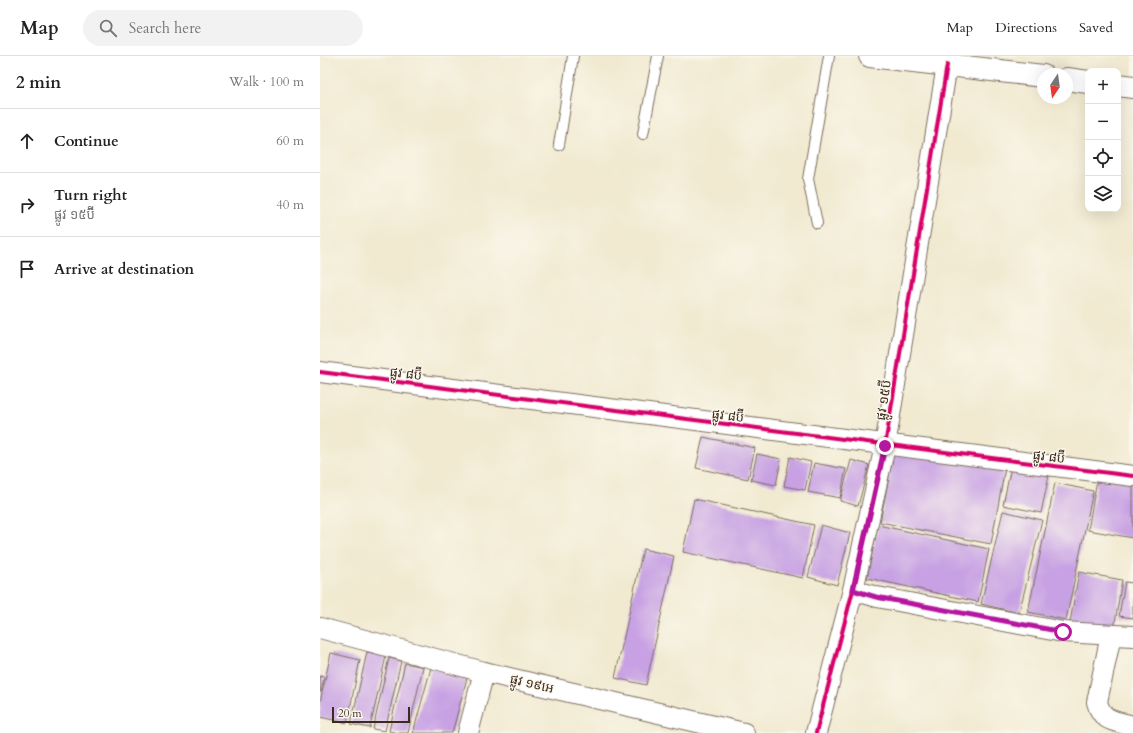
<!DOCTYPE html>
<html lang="en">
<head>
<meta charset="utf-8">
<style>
  :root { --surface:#fff; --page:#f2f2f2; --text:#222; --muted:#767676; --line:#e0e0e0 }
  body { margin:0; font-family:Cardo,"Noto Sans Khmer",serif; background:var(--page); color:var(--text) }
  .controls { position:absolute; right:12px; top:12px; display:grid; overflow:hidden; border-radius:8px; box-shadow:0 4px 16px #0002 }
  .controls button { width:36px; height:36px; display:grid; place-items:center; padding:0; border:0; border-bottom:1px solid var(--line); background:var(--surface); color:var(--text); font:20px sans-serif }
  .compass { position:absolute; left:717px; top:12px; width:36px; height:36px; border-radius:50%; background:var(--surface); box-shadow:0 4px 16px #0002; rotate:193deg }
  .scale { position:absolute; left:12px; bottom:10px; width:78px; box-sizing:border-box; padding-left:4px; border:2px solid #3b2a1e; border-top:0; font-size:11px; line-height:14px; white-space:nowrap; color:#3b2a1e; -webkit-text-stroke:3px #fbf7ec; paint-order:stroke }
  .stop { position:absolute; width:12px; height:12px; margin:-9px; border:3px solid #b5179e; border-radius:50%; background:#fff }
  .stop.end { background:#b5179e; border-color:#fff; box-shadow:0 1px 4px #0008 }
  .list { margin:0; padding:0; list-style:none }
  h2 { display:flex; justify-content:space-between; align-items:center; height:52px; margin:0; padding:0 16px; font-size:17px }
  h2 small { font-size:13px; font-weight:400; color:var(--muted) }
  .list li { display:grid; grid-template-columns:26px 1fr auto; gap:12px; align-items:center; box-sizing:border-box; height:64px; padding:0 16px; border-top:1px solid var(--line) }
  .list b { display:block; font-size:15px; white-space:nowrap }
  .list p { margin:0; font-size:13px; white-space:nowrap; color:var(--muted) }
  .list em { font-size:13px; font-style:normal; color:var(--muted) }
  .icon { flex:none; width:22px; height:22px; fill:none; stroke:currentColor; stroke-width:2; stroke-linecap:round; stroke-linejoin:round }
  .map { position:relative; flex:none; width:813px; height:677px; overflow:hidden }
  header { display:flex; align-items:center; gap:24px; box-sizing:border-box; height:56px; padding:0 20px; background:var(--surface); border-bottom:1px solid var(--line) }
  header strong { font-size:19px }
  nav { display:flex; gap:22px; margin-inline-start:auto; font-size:14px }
  .search { width:280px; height:36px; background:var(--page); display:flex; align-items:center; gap:10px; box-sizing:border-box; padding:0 14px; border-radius:22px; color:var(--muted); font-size:15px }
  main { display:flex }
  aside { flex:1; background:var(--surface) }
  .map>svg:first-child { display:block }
</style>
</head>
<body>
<header>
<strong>Map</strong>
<div class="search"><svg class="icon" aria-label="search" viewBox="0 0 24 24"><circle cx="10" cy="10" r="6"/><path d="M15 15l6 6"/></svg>Search here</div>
<nav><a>Map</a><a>Directions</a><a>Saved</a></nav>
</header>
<main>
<aside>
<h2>2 min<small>Walk · 100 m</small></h2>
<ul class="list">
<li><svg class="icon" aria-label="ahead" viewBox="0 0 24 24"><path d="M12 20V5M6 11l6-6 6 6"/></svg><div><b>Continue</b></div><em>60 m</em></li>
<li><svg class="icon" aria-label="right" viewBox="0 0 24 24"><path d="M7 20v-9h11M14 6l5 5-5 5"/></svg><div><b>Turn right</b><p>ផ្លូវ ១៥ប៊ី</p></div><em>40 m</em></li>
<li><svg class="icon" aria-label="arrive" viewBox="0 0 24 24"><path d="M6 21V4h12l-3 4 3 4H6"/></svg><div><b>Arrive at destination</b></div></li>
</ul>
</aside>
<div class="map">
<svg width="813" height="677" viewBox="0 0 813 677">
  <rect width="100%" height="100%" fill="#fbf7ec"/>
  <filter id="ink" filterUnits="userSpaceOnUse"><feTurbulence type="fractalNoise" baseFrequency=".025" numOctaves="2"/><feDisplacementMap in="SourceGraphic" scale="8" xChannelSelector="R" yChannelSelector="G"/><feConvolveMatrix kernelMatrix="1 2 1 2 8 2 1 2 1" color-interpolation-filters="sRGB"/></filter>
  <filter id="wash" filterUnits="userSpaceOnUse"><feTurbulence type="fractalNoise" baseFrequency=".012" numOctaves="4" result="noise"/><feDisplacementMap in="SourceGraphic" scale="16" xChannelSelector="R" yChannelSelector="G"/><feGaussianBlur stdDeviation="0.9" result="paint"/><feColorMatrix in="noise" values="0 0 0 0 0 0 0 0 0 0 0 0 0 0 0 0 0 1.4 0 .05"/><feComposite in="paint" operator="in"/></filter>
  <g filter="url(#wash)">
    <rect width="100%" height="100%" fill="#f1ead1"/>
    <g id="blocks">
      <g fill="#c7a1e3">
        <path d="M383,381l52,11 -7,31 -52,-11z"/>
        <path d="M575,391l110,21 -14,76 -111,-22z"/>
        <path d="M437,398l24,5 -5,26 -25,-5z"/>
        <path d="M470,401l21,5 -6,28 -21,-4z"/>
        <path d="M531,404l18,5 -11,41 -18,-5z"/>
        <path d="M494,407l32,6 -6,29 -32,-6z"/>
        <path d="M691,411l38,8 -8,38 -38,-8z"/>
        <path d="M778,418l35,7v57l-45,-8z"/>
        <path d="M735,427l38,8 -27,129 -38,-8z"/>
        <path d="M374,443l120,26 -11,53 -120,-26z"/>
        <path d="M683,455l39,9 -23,93 -38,-9z"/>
        <path d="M501,469l29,8 -13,52 -29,-8z"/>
        <path d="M558,469l111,24 -11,53 -111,-24z"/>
        <path d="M323,493l31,7 -28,129 -31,-7z"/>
        <path d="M759,516l43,8 -8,49 -44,-7z"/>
        <path d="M805,526l8,1v35l-14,-2z"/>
        <path d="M47,596l19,4 -16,72 -19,-4z"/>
        <path d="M11,597l29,7 -13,63 -27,-6v-15z"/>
        <path d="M69,602l12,3 -16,70 -12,-2z"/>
        <path d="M85,607l18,4 -15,66h-10l-9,-2z"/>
        <path d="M111,612l36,10 -15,55h-39z"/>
        <path d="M0,620l4,1 -3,15h-1z"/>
      </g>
    </g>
  </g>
  <g filter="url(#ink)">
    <use href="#blocks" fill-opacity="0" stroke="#7b6d5d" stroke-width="1"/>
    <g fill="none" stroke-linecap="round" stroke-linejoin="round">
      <g stroke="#7b6d5d" stroke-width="12">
        <g id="lane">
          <path d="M323,78l15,-78"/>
          <path d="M239,89l14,-89"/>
          <path d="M497,167l-9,-44 21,-123"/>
        </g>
      </g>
      <g stroke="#7b6d5d" stroke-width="22">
        <g id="street">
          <path d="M0,316l813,104"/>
          <path d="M533,534l24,7 186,35 70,4"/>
          <path d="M0,572l164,44 260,61"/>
          <path d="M791,579l-14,67c5,20 18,19 36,24"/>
          <path d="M148,677l16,-61"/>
          <path d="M496,677l37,-143 32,-144 62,-381"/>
        </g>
      </g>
      <g stroke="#7b6d5d" stroke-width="24">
        <g id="secondary">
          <path d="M550,0l173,20"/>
          <path d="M747,23l21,3"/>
          <path d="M798,29l15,2"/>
        </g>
      </g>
      <use href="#lane" stroke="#fff" stroke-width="10"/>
      <use href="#street" stroke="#fff" stroke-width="20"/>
      <use href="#secondary" stroke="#fff" stroke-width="22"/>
      <g stroke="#fbf7ec" stroke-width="6">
        <g id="cycleway">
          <path d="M0,316l813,104"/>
          <path d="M496,677l37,-143 32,-144 62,-381"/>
        </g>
      </g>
      <use href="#cycleway" stroke="#d6006c" stroke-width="4"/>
    </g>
  </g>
  <g fill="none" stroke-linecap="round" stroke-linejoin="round" filter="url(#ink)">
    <path stroke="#b5179e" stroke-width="5" d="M565,390l-32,144 23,7 187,35"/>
  </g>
  <g text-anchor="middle" stroke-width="3" stroke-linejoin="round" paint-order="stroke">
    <g font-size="13" fill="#3b2a1e" stroke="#fbf7ec">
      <text transform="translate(86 317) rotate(7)" y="5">ផ្លូវ ៨ប៊ី</text>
      <text transform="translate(563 344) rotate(-81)" y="5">ផ្លូវ ១៥ប៊ី</text>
      <text transform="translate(408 359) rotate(7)" y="5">ផ្លូវ ៨ប៊ី</text>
      <text transform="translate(729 400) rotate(7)" y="5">ផ្លូវ ៨ប៊ី</text>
      <text transform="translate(212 627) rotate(13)" y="5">ផ្លូវ ១៩អេ</text>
    </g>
  </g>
</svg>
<div class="controls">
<button>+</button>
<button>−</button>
<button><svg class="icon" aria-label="locate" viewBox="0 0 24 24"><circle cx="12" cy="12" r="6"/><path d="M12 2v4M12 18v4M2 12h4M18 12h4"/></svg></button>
<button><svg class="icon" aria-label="layers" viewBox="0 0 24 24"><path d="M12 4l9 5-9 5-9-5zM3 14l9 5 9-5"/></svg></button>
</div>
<svg class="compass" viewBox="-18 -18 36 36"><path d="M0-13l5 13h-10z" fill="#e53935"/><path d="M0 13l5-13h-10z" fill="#767676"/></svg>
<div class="scale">20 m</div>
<div class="stop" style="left:743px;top:576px"></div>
<div class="stop end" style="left:565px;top:390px"></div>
</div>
</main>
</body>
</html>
